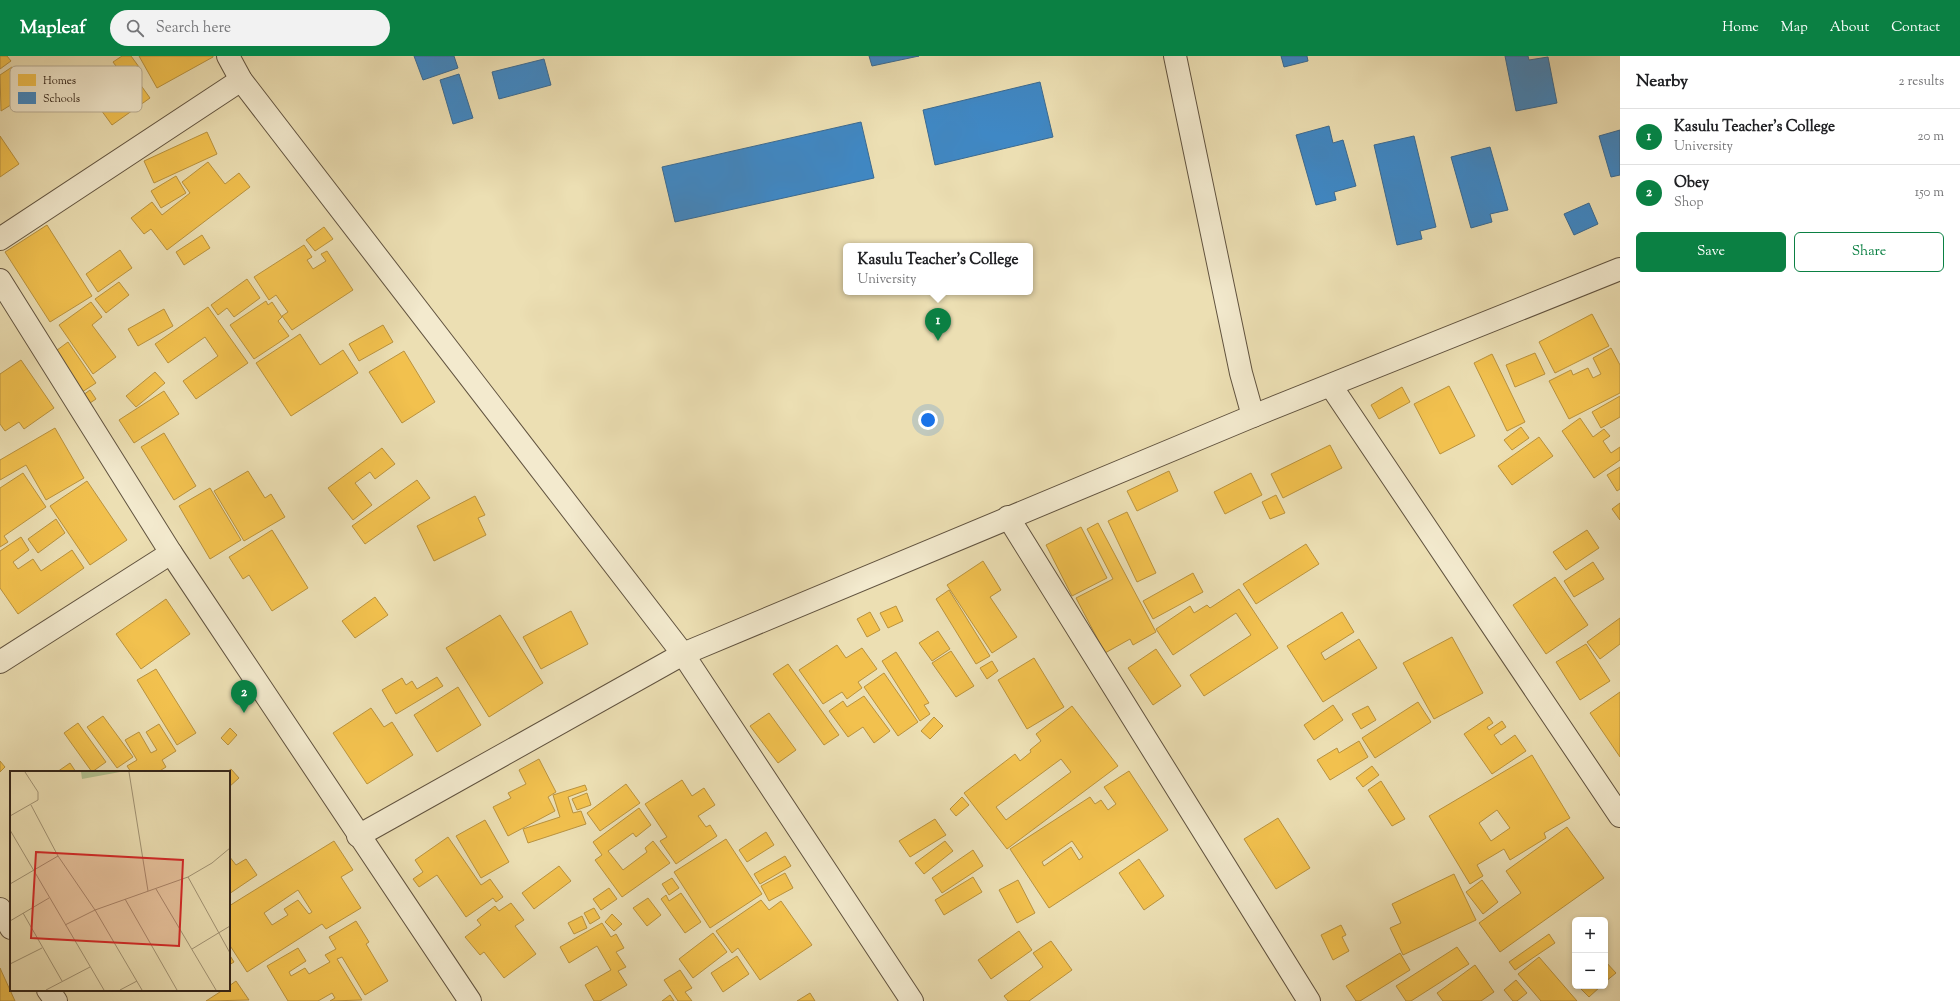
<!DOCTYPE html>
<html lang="en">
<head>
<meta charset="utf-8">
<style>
  :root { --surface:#fff; --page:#f2f2f2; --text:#202124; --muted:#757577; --line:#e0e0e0; --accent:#0b8043 }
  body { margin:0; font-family:"Sorts Mill Goudy",serif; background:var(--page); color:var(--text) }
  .controls { position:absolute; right:12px; bottom:12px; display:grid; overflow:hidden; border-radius:6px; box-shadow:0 2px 6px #0003 }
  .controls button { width:36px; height:36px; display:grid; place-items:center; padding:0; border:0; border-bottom:1px solid var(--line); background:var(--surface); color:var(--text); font:20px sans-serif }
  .you { position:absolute; left:928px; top:364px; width:14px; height:14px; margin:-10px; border:3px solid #fff; border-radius:50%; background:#1a73e8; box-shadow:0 0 0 6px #1a73e833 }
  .badge { display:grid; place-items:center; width:26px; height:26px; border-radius:50%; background:var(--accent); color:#fff; font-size:13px; font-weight:700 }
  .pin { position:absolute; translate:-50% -33px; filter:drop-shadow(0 1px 2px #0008) }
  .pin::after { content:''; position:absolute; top:21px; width:14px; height:12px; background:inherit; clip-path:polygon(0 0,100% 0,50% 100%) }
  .popup { position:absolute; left:843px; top:187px; width:190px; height:52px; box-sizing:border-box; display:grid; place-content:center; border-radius:6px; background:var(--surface); filter:drop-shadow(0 1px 3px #0005); font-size:13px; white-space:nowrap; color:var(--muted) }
  .popup b { font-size:15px; color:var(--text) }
  .popup::after { content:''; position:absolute; left:50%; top:100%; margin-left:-8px; border:8px solid transparent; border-top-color:var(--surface) }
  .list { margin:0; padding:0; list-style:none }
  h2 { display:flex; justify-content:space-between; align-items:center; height:52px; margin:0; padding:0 16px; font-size:17px }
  h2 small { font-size:13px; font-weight:400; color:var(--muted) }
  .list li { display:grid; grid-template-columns:26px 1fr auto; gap:12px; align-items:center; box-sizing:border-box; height:56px; padding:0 16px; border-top:1px solid var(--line) }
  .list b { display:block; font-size:15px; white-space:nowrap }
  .list p { margin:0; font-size:13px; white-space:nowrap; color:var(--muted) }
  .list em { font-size:13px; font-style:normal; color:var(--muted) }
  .actions { display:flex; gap:8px; padding:12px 16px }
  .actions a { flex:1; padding:9px 0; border:1px solid var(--accent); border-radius:6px; text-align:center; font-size:14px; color:var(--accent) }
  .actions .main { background:var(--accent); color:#fff }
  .icon { flex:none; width:22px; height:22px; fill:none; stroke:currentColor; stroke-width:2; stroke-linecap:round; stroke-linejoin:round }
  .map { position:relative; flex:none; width:1620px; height:945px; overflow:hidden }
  header { display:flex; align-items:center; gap:24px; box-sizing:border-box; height:56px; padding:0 20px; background:var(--accent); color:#fff }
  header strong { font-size:19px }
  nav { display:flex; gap:22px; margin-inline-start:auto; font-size:14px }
  .search { width:280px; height:36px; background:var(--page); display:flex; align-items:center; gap:10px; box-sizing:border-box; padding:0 14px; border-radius:22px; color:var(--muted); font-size:15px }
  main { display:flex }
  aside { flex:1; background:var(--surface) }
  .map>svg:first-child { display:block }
</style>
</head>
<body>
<header>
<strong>Mapleaf</strong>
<div class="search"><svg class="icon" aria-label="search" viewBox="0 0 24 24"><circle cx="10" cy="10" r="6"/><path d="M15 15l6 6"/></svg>Search here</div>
<nav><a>Home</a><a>Map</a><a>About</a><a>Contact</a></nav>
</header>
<main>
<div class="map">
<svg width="1620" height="945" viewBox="0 0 1620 945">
  <rect width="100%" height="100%" fill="#ecdfb3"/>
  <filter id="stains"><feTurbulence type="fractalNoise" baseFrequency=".005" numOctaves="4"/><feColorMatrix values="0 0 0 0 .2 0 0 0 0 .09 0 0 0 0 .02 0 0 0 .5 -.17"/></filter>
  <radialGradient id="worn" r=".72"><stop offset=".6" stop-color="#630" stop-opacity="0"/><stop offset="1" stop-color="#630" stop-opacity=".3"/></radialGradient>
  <g fill="#f2c14e" stroke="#b9923e" fill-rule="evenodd">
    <path d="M0,0h7l4,5 -11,8z"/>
    <path d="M122,0h9l8,11 -7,6 18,25 -38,27 -19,-26 31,-22 -11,-15z"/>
    <path d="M139,0h74v1l-56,31z"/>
    <path d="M12,11l18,26 -29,18 -1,-36z"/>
    <path d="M207,76l10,22 -63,29 -10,-22z"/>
    <path d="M0,80l19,28 -19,13z"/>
    <path d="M208,106l17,22 14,-11 11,14 -83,63 -16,-21 -7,5 -13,-16 21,-16 10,13 28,-22 -8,-11z"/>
    <path d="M176,120l10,17 -25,15 -10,-17z"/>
    <path d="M47,169l45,71 -42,26 -45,-70z"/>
    <path d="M324,171l9,12 -18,12 -9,-11z"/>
    <path d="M202,179l8,13 -26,17 -8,-13z"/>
    <path d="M304,189l8,12 -5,3 6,9 13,-8 -5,-7 6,-3 26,39 -61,40 -10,-14 6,-4 -12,-17 -7,5 -15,-23z"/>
    <path d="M120,194l12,18 -34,24 -12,-18z"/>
    <path d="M247,223l13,19 -26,19 -7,-9 -9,7 -7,-10z"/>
    <path d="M119,226l10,13 -23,18 -11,-14z"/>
    <path d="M266,245l2,4 4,-3 10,15 -4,4 11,15 -35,23 -24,-34z"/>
    <path d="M91,246l11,15 -10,8 24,32 -23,17 -34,-49z"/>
    <path d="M208,251l40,56 -52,36 -13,-18 35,-25 -13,-19 -37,26 -13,-19z"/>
    <path d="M164,253l9,17 -35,20 -10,-17z"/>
    <path d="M1592,258l17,32 -54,27 -16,-31z"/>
    <path d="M383,269l10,17 -34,19 -10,-17z"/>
    <path d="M300,278l20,31 23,-15 15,23 -67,43 -35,-53z"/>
    <path d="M68,286l28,41 -20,13 -27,-40z"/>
    <path d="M1611,292l9,17v28l-51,26 -20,-38 22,-11 2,5 15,-7 5,10 8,-4 -8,-16z"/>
    <path d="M404,295l31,51 -33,21 -33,-51z"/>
    <path d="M1535,297l10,21 -30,13 -9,-22z"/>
    <path d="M1492,298l33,68 -18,9 -33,-68z"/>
    <path d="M21,304l33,48 -30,21 -5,-7 -14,9 -5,-7v-50z"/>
    <path d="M155,316l10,11 -29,24 -10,-11z"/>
    <path d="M1449,330l26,50 -35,18 -26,-50z"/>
    <path d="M1402,331l8,15 -31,17 -8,-14z"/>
    <path d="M90,334l6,9 -12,8 -5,-9z"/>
    <path d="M164,335l15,23 -45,29 -15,-23z"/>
    <path d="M1620,340v21l-19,11 -9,-16z"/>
    <path d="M1580,362l13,19 11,-8 6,7 -7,5 8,12 9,-6v13l-26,18 -32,-47z"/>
    <path d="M1521,371l8,11 -17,12 -8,-10z"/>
    <path d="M55,372l29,50 -38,22 -20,-35 -26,15v-20z"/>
    <path d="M164,377l32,53 -22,14 -33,-53z"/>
    <path d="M1539,381l14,19 -41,29 -14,-19z"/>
    <path d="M1330,389l12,23 -59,30 -12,-24z"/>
    <path d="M382,392l13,16 -20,15 -5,-7 -15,11 17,22 -19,15 -25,-32z"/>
    <path d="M1620,411v22l-3,2 -10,-16z"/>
    <path d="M248,415l17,27 6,-4 14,23 -41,24 -30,-50z"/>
    <path d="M1169,415l9,20 -41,20 -10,-20z"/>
    <path d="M23,417l23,34 -42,29 4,6 -8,5v-59z"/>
    <path d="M1251,417l11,22 -37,19 -11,-22z"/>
    <path d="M417,424l13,18 -65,46 -13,-18z"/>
    <path d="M87,425l40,59 -37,25 -40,-59z"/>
    <path d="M210,432l31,52 -31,19 -31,-53z"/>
    <path d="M1276,439l9,18 -15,6 -8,-17z"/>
    <path d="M475,440l10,19 -7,3 8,17 -52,26 -17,-35z"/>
    <path d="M1620,447v17l-8,-11z"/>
    <path d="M1127,456l29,61 -19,9 -29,-61z"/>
    <path d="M56,463l9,14 -27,20 -10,-14z"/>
    <path d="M1098,467l58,109 -23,13 -3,-6 -25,14 -29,-55 37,-19 -26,-50z"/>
    <path d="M1081,471l26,51 -35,18 -26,-51z"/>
    <path d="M272,474l36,58 -36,23 -23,-36 -6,4 -14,-22z"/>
    <path d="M1587,474l12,18 -33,22 -13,-18z"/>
    <path d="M21,481l8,13 -16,12 5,7 15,-10 8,12 31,-21 12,18 -66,46 -18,-26v-37z"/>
    <path d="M1306,488l13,20 -63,40 -13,-20z"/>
    <path d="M983,505l18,29 -11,7 27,40 -25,16 -45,-68z"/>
    <path d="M1593,506l11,17 -30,18 -10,-16z"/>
    <path d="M1193,517l10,19 -50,27 -10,-18z"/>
    <path d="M1555,521l33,48 -42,29 -33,-49z"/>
    <path d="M1239,533l39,59 -74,48 -14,-21 61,-40 -15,-22 -63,42 -17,-26 34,-23 4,7 13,-8 3,3z"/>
    <path d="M949,534l41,66 -14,8 -40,-65z"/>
    <path d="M375,541l13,18 -33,23 -13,-17z"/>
    <path d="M166,543l24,35 -49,35 -25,-35z"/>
    <path d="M896,550l7,15 -15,7 -8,-15z"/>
    <path d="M571,555l17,33 -47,25 -18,-32z"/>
    <path d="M870,556l10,18 -13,7 -10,-18z"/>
    <path d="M1342,556l12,20 -33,21 4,7 34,-21 18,29 -54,34 -36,-56z"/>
    <path d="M500,559l43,68 -54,34 -43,-69z"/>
    <path d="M1620,562v26l-20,15 -13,-17z"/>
    <path d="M938,575l12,18 -18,12 -13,-18z"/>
    <path d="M1452,581l31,56 -49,26 -31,-56z"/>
    <path d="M1586,588l24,37 -30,19 -24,-38z"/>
    <path d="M837,589l9,13 16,-10 15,21 -19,13 4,6 -15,11 -5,-7 -19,12 -24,-34z"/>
    <path d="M1156,593l25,37 -28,19 -25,-37z"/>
    <path d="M951,595l23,35 -18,11 -24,-34z"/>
    <path d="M896,596l33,51 -5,2 6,9 -10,7 -38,-60z"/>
    <path d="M1034,602l30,49 -37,22 -29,-49z"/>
    <path d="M992,605l6,10 -11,8 -7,-11z"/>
    <path d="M788,608l51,71 -15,10 -51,-71z"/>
    <path d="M156,613l40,64 -19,12 -40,-65z"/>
    <path d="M884,617l34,49 -20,14 -34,-49z"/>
    <path d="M437,621l6,9 -47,28 -14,-24 20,-12 4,7 6,-4 5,8z"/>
    <path d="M458,631l23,38 -44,27 -23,-37z"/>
    <path d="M1620,636v65l-30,-44z"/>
    <path d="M864,640l26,35 -16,12 -11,-16 -15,10 -19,-26 14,-10 4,6z"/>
    <path d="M1418,646l13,20 -56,36 -13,-20z"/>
    <path d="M1333,649l10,15 -29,20 -10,-15z"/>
    <path d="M1072,650l46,60 -111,83 -43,-56 51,-39 5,7 11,-9 -1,-2 11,-9 -5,-7zM1061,703l10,13 -65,48 -10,-13z"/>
    <path d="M1368,650l8,14 -15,9 -9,-15z"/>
    <path d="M371,652l13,19 8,-5 21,33 -46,29 -34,-51z"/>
    <path d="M769,657l27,37 -18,13 -28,-37z"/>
    <path d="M103,660l30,41 -16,11 -30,-41z"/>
    <path d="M934,661l9,9 -13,13 -9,-8z"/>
    <path d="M1489,661l4,6 -6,4 2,3 13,-9 4,6 -12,8 7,10 14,-10 11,16 -34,23 -28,-40z"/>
    <path d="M78,667l28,39 -14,10 -28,-39z"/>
    <path d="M159,668l17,27 -14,9 4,7 -8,5h-27l-4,-6 10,-6 -12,-20 14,-8 12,21 6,-3 -11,-18z"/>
    <path d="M230,672l7,7 -9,10 -7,-7z"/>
    <path d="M1359,685l9,16 -38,23 -13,-20 20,-12 2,5z"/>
    <path d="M1532,699l38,63 -26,15 2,5 -36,22 -6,-11 -27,16 6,11 -13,8 -41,-68zM1497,754l13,18 -19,13 -12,-18z"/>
    <path d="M539,703l17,33 -8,5 7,14 -47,25 -15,-29 18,-9 -3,-5 18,-9 -7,-14z"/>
    <path d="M0,705l5,6 -5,5z"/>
    <path d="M70,707l6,9h-19z"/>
    <path d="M1372,710l7,9 -16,12 -7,-9z"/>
    <path d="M231,713l8,9 -10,9v-15h-2z"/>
    <path d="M1129,715l39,59 -119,78 -39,-59 80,-52 5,7 6,-4 7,10 8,-6 -12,-17zM1072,785l11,16 -4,3 -8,-13 -27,19 -2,-4z"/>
    <path d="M682,724l10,16 12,-8 11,17 -17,11 8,11 4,-2 7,11 -41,28 -16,-23 7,-4 -22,-33z"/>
    <path d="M1381,725l24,38 -13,7 -24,-36z"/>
    <path d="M626,728l14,19 -40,28 -13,-18z"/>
    <path d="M585,729l2,5 -19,7 5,16 8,-2 5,13 -58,19 -5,-14 37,-12 -7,-22z"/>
    <path d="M587,737l4,12 -14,5 -5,-11z"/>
    <path d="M962,741l7,8 -13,11 -6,-7z"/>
    <path d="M639,752l12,17 -15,12 -3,-4 -25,18 15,19 24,-18 -2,-4 8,-7 17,22 -48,34 -27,-37 7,-5 -9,-13z"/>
    <path d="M1278,762l32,50 -34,21 -32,-50z"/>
    <path d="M935,763l11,16 -36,22 -11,-16z"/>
    <path d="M485,764l24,42 -28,16 -25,-42z"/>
    <path d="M1567,771l37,51 -104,74 -21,-29 42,-30 -15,-22z"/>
    <path d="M766,776l8,13 -27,17 -8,-12z"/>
    <path d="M448,781l33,48 9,-6 13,18 -7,5 -3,-4 -27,19 -29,-42 -18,12 -6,-8 10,-7 -8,-12z"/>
    <path d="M726,783l36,55 -52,34 -36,-56z"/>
    <path d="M334,785l19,29 -12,7 20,31 -35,21 -4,-5 -75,48 -18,-28v-38zM298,834l14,22 -3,2 -11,-14 -14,9 4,6 -16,10 -8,-12z"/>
    <path d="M945,785l8,10 -29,23 -9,-11z"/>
    <path d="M973,794l10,16 -41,27 -10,-15z"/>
    <path d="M229,800l7,9 10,-6 11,16 -28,19z"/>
    <path d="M785,800l6,10 -31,18 -6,-10z"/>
    <path d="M1139,803l25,37 -20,14 -25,-37z"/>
    <path d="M559,810l12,15 -37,28 -12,-16z"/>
    <path d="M785,817l8,15 -24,13 -8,-15z"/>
    <path d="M1454,818l22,46 -73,35 -13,-27 11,-5 -9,-19z"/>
    <path d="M973,821l9,15 -38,23 -9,-15z"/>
    <path d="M672,822l7,10 -10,7 -7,-11z"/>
    <path d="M1018,824l17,33 -18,10 -18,-33z"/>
    <path d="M1482,824l16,22 -15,12 -17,-22z"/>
    <path d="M609,832l8,11 -16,11 -8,-11z"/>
    <path d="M681,837l20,29 -16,11 -24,-34 5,-4 3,6z"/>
    <path d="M648,842l13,17 -14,11 -14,-18z"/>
    <path d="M761,844l8,10 12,-9 31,44 -52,35 -22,-32 -6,5 -16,-22z"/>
    <path d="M511,847l13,17 -9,6 21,28 -32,24 -20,-26 -4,3 -15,-18 16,-12 -4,-5 18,-14 4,5z"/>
    <path d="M594,852l6,10 -10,6 -6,-11z"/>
    <path d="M612,858l10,10 -8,7 -9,-9z"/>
    <path d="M582,860l5,12 -13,6 -6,-11z"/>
    <path d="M356,865l13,21 -3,2 22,37 -23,14 -23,-38 -5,2 25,41 -32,1 5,-3 -3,-5 -14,8h-30l-21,-35 31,-18 8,13 -17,11 2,4 14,-8 4,6 21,-12 -5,-7 11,-6 -7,-12z"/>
    <path d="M602,867l9,14 5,-3 8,14 -8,4 10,15 -8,4 9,14 -27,16h-6l-9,-16 26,-15 -14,-24 -28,17 -9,-16z"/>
    <path d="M1341,869l5,10 -4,2 7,14 -16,9 -12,-25z"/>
    <path d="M1019,875l13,19 -41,29 -13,-19z"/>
    <path d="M713,877l14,19 -34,26 -14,-19z"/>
    <path d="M1549,878l6,9 -40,27 -6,-8z"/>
    <path d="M1051,885l21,29 -43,31h-21l-4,-5 39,-29 -10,-14z"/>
    <path d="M1457,891l12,17 -58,37h-5l-10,-15z"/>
    <path d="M1400,897l10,17 -50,31h-4l-10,-15z"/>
    <path d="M229,898l5,8 -5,3z"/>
    <path d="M737,900l12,18 -26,18 -12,-19z"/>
    <path d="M1539,901l38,44h-36l-23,-27z"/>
    <path d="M1605,905l11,12 -11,9z"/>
    <path d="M1475,909l19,27 -13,9h-38l-6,-8z"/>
    <path d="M0,912l15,33h-15z"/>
    <path d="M680,914l12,18 -7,4 7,9h-14l-14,-21z"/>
    <path d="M1516,924l11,13 -10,8h-4l-9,-11z"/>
    <path d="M236,925l13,19 -43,1 17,-11h6v-4z"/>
    <path d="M1578,930h23l-12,11z"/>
    <path d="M810,937l5,8h-18z"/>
    <path d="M670,939l4,6h-12z"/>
  </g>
  <g fill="#3f88c5" stroke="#3b6a91">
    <path d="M414,0h40l4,12 -35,12z"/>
    <path d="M869,0h50l-47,10z"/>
    <path d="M1281,0h26l1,5 -24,6z"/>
    <path d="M1505,0h23l1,4 19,-3 9,46 -41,8z"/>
    <path d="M544,3l7,26 -52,14 -7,-27z"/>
    <path d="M459,18l14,44 -20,6 -13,-44z"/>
    <path d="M1040,26l13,55 -118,28 -12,-55z"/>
    <path d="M861,66l13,56 -199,44 -13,-55z"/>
    <path d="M1329,70l4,17 10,-3 13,46 -22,6 2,8 -20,5 -20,-70z"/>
    <path d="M1620,74v45l-9,2 -12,-41z"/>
    <path d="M1414,80l22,91 -16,4 2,8 -25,6 -23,-100z"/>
    <path d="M1490,91l18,63 -18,4 2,8 -21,6 -20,-71z"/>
    <path d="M1589,147l9,21 -24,11 -10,-21z"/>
  </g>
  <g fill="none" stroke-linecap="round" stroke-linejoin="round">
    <g stroke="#61533f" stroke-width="24">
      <g id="street">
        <path d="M228,0l13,24 442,574 229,347"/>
        <path d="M1175,0l66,317 12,43"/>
        <path d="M0,183l241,-159"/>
        <path d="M0,224l171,273 299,448"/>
        <path d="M1331,330l289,430"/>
        <path d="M1008,461l301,484"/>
        <path d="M0,606l171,-109"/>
        <path d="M358,780l325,-182 570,-238 367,-147"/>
        <path d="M0,853l11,19"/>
        <path d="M48,934l8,11"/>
      </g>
    </g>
    <use href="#street" stroke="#f3eace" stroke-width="22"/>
  </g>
  <g transform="translate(10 715)">
    <rect width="220" height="220" fill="#ecdfb3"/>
    <path d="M71,1h39l-38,7z" fill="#b3c290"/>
    <path fill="none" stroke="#a29475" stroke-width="1" d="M119,1l19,119M21,34l27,51 37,54 47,80M0,45l28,-16v-8l-13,-20M0,59l94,160M178,106l42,76M0,113l48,-28M146,118l60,101M115,128l52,91M13,142l39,68M0,150l39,-23M55,154l30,-15 93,-33 24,-14 18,-15M182,178l38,-23M0,193l32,-16M36,219l44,-23M110,219l17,-9"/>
    <path fill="#d62828" fill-opacity="0.15" stroke="#d62828" stroke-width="2" d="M26,81l147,8 -4,86 -148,-8z"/>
    <rect width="220" height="220" fill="none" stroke="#332418" stroke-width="2"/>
  </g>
  <rect x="10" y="10" width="132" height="46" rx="6" fill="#f3eace" stroke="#b9af97" stroke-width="1"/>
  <rect x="18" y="18" width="18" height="12" fill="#f2c14e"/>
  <rect x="18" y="36" width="18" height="12" fill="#3f88c5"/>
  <g font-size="11" fill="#332418">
    <text x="43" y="28">Homes</text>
    <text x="43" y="46">Schools</text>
  </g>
  <rect width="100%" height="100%" filter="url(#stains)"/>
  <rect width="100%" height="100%" fill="url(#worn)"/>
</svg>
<div class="controls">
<button>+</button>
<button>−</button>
</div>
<div class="you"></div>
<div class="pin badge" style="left:938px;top:285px">1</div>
<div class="popup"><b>Kasulu Teacher's College</b>University</div>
<div class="pin badge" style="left:244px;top:657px">2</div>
</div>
<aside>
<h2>Nearby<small>2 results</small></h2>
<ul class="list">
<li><span class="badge">1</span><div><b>Kasulu Teacher's College</b><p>University</p></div><em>20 m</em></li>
<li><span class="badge">2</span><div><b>Obey</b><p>Shop</p></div><em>150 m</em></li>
</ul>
<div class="actions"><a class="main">Save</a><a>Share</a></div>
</aside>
</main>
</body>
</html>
